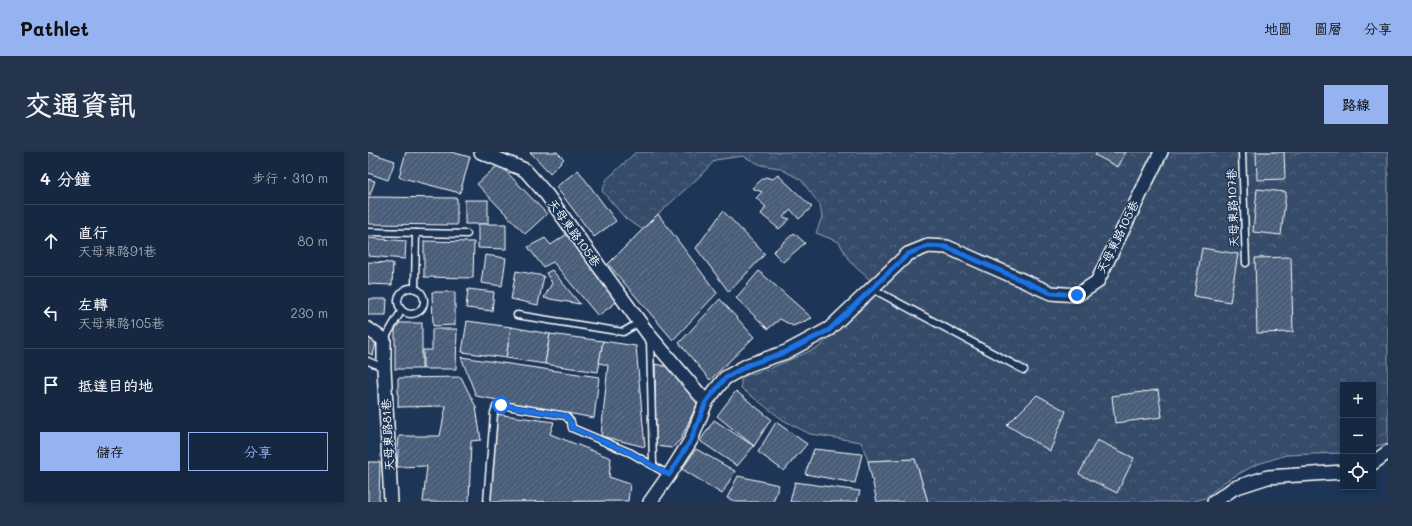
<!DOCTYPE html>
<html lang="zh-TW">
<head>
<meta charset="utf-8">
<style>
  :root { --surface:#162841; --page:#23344c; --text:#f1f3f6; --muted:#9ea6b1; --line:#35445a; --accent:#95b2f1 }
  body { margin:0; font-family:Mali,"LXGW WenKai TC",sans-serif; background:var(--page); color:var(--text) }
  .controls { position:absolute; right:12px; bottom:12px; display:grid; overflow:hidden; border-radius:0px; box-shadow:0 2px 6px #0003 }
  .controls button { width:36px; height:36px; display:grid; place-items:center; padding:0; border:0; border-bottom:1px solid var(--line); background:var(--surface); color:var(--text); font:20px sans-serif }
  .stop { position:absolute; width:12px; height:12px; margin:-9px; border:3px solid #1a73e8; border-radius:50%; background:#fff }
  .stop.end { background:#1a73e8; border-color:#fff; box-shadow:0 1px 4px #0008 }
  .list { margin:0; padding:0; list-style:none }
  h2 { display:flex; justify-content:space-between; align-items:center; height:52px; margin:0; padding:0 16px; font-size:17px }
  h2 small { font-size:13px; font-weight:400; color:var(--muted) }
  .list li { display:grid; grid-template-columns:26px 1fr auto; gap:12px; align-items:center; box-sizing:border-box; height:72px; padding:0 16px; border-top:1px solid var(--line) }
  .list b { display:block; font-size:15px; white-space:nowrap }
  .list p { margin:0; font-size:13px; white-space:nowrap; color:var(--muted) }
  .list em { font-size:13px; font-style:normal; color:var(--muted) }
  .actions { display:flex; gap:8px; padding:12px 16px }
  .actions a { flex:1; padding:9px 0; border:1px solid var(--accent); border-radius:0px; text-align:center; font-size:14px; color:var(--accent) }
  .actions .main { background:var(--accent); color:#111 }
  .icon { flex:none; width:22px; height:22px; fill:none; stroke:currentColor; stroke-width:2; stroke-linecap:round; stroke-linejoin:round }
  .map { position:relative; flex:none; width:1020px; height:350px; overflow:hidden; border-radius:0px }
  header { display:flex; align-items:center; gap:24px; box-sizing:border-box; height:56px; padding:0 20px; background:var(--accent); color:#111 }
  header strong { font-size:19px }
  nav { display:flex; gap:22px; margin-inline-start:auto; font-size:14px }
  .intro { display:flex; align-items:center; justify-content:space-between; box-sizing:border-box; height:96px; padding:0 24px }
  h1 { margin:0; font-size:28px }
  .button { padding:10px 18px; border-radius:0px; background:var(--accent); color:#111; font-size:14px; font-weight:700 }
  main { display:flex; gap:24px; padding:0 24px }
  aside { flex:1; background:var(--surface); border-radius:0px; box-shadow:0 2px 6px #0003 }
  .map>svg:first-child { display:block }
</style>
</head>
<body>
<header>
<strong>Pathlet</strong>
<nav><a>地圖</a><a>圖層</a><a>分享</a></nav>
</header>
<div class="intro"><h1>交通資訊</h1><a class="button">路線</a></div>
<main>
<aside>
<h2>4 分鐘<small>步行 · 310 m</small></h2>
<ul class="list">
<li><svg class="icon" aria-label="ahead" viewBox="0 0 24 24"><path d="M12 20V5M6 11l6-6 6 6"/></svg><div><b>直行</b><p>天母東路91巷</p></div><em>80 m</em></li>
<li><svg class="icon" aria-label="left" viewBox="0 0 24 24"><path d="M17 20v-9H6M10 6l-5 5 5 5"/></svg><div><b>左轉</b><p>天母東路105巷</p></div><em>230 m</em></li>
<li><svg class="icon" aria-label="arrive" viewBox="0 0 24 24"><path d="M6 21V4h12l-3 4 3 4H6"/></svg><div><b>抵達目的地</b></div></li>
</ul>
<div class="actions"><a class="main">儲存</a><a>分享</a></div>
</aside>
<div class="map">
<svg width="1020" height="350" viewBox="0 0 1020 350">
  <defs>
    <pattern id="forest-crowns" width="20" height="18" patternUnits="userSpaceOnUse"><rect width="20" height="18" fill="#364b69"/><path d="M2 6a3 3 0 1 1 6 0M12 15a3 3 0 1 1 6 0" fill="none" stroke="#546680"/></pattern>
    <pattern id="building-hatch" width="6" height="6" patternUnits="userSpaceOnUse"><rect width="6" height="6" fill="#4a5d79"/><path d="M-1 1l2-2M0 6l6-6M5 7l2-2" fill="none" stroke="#65758d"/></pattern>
  </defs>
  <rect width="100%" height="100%" fill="#1d3557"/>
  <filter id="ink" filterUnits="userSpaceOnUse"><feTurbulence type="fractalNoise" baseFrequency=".025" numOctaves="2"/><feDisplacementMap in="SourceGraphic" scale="8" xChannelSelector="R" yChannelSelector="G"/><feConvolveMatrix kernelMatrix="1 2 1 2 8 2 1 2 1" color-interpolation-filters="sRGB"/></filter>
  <g filter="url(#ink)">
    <path fill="url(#forest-crowns)" stroke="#9aa5b4" d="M268,0h752v291l-15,4v-62h-30v68l-57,2 -31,10 -31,17 -19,16 -13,4h-264l-13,-43 -47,2 -7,-19 -51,-8 -27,-14 -42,-32v-11l30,-9 48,-21 52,-48 8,-11 -29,-26 -11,-20 -23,-9 6,-16 -2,-12 -19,-25 -22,-12 -18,-3 -18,-9 -28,4 -14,15 -59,54 -16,-10 -24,-28 5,-12z"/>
    <g fill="url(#building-hatch)" stroke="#fff">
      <path d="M0,0l27,9 -7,19 -20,-7z"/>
      <path d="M38,0h45l19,5 -10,36 -61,-16z"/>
      <path d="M162,0h27l7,7 -14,14z"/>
      <path d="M729,0h29l-8,15 -23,-12z"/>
      <path d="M888,0h28l1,27 -28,1z"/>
      <path d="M131,12l48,50 -22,20 -48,-50z"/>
      <path d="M210,18l38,51 -22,16 -38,-50z"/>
      <path d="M410,23l34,32 -13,12 -8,-9 -8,7 7,2 -11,10 -18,-15 5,-7 -10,-9 6,-6 -10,-4 13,-11 8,2z"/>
      <path d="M0,27l7,2 -5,14 -2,-1z"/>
      <path d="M889,37l29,3 -5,43 -28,-3z"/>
      <path d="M0,45l89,1v27l-89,-1z"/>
      <rect x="97" y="48" width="23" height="24"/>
      <path d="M355,59l42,43 -36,38 -33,-44z"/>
      <path d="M290,62l59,79 -44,47 -65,-76z"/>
      <path d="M110,72h28v25l-28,-1z"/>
      <path d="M426,81l11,10 -22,19 -10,-10z"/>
      <path d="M199,82l52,66 -21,16 -45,-54 -10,5 -15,-20 17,-9 6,7z"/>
      <path d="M0,86l38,3 -1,18 -37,-3z"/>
      <path d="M56,89l50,1 -1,36 -49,-1z"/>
      <path d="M834,96l36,6 -8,48 -36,-6z"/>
      <path d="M117,103l21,3 -4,28 -21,-3z"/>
      <path d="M923,105l2,75 -36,1 -2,-75z"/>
      <path d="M0,110l25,1 -1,22 -24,-1z"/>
      <path d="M184,118l28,34 -36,-6 8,-15 -6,-10z"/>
      <path d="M148,119l28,5 -6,29 -27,-6z"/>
      <path d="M391,119l53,47 -19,8 -13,-7 -12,10 -32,-31z"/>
      <path d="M100,137l26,3 -2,19 -26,-3z"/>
      <path d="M64,140h23v33l-22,1z"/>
      <path d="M0,147h19l-1,16h-18z"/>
      <path d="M352,147l34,38 -44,43 -31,-37z"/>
      <path d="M99,169l44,6 -5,31 -44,-6z"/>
      <rect x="27" y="171" width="27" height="46"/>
      <path d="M143,175l39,7 -5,30 -39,-6z"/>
      <path d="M64,177h25l-1,40h-33v-19h9z"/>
      <path d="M182,182l53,7 -5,31 -53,-8z"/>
      <path d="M0,184l9,3 -4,16 -5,-2z"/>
      <path d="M235,189l33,5 9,101 -44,-11 7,-71 -9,-2z"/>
      <path d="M93,205l138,20 -5,41 -118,-22z"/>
      <path d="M287,212l18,4 18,20 6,16 -16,35 -9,9 -16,-2z"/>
      <path d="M93,225l15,30 5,33 -10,1 -2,61h-46l4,-36 -30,1 2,-31h41l6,-30 -48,1v-29z"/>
      <path d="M790,238l4,27 -47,6 -3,-27z"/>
      <path d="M368,239l35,28 -17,27 -37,-30z"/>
      <path d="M669,243l29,16 -16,40 -43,-26z"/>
      <path d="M128,262l58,8 -4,12 61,24 -2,19 21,7 -2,17 -139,1z"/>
      <path d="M346,268l40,26 -17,20 -37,-25z"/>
      <path d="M408,270l31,22 -23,27 -26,-19z"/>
      <path d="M729,288l37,18 -17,35 -38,-19z"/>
      <path d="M328,297l39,22 -13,23 -40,-25z"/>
      <path d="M446,297l48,5 -7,29 -50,-9z"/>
      <path d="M547,307l13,43h-51l-9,-41z"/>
      <path d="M0,310h12l-1,40h-11z"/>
      <path d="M370,324l41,9 -6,17h-36l-10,-4z"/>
      <path d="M427,330l65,9 -3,11h-67z"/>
    </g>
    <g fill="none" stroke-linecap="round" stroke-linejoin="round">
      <g stroke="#fff" stroke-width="9">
        <g id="lane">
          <path d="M874,0l4,111"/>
          <path d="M0,80l99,2"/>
          <path d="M503,136l153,82"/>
          <circle cx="43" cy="149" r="13"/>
          <path d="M47,137l1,-56"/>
          <path d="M149,163l106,17 17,-10"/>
          <path d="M282,187l3,126"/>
          <path d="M16,188l18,-30"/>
          <path d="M0,209l16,7"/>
          <path d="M119,350l7,-89 2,-6 5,-2 65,11 5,6 1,6 59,25 38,22"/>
        </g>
      </g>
      <g stroke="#fff" stroke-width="16">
        <g id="street">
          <path d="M113,0l44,18 22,25 102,140 57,67"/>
          <path d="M0,177l16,11v28l7,134"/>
          <path d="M1005,311l15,-11"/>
          <path d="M282,350l19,-27 22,-35 15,-38 19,-24 23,-13 38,-13 43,-23 79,-75 20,-8 19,1 104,46 26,2 20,-13 64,-130"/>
          <path d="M846,350l20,-14 34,-11 75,-5"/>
        </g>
      </g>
      <use href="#lane" stroke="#1d3557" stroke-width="6"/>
      <use href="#street" stroke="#1d3557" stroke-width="13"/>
    </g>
  </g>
  <g fill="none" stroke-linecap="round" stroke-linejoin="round" filter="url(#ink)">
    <path stroke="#1a73e8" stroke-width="5" d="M133,253l65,11 5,6 1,6 59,25 38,22 22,-35 15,-38 19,-24 23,-13 38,-13 43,-22 79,-76 20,-8 18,1 105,46 26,2"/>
  </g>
  <g text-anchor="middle" stroke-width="3" stroke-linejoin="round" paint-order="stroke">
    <g font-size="12" fill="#fff" stroke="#1d3557">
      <text transform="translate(865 56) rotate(-92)" y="4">天母東路107巷</text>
      <text transform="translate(206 81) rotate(54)" y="4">天母東路105巷</text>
      <text transform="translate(750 85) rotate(-64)" y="4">天母東路105巷</text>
      <text transform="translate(20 283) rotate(-93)" y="4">天母東路81巷</text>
    </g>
  </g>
</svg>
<div class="controls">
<button>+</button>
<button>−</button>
<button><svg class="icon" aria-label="locate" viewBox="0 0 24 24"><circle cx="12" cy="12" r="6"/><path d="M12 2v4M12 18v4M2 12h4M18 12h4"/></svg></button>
</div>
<div class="stop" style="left:133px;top:253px"></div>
<div class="stop end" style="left:709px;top:143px"></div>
</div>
</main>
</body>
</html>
